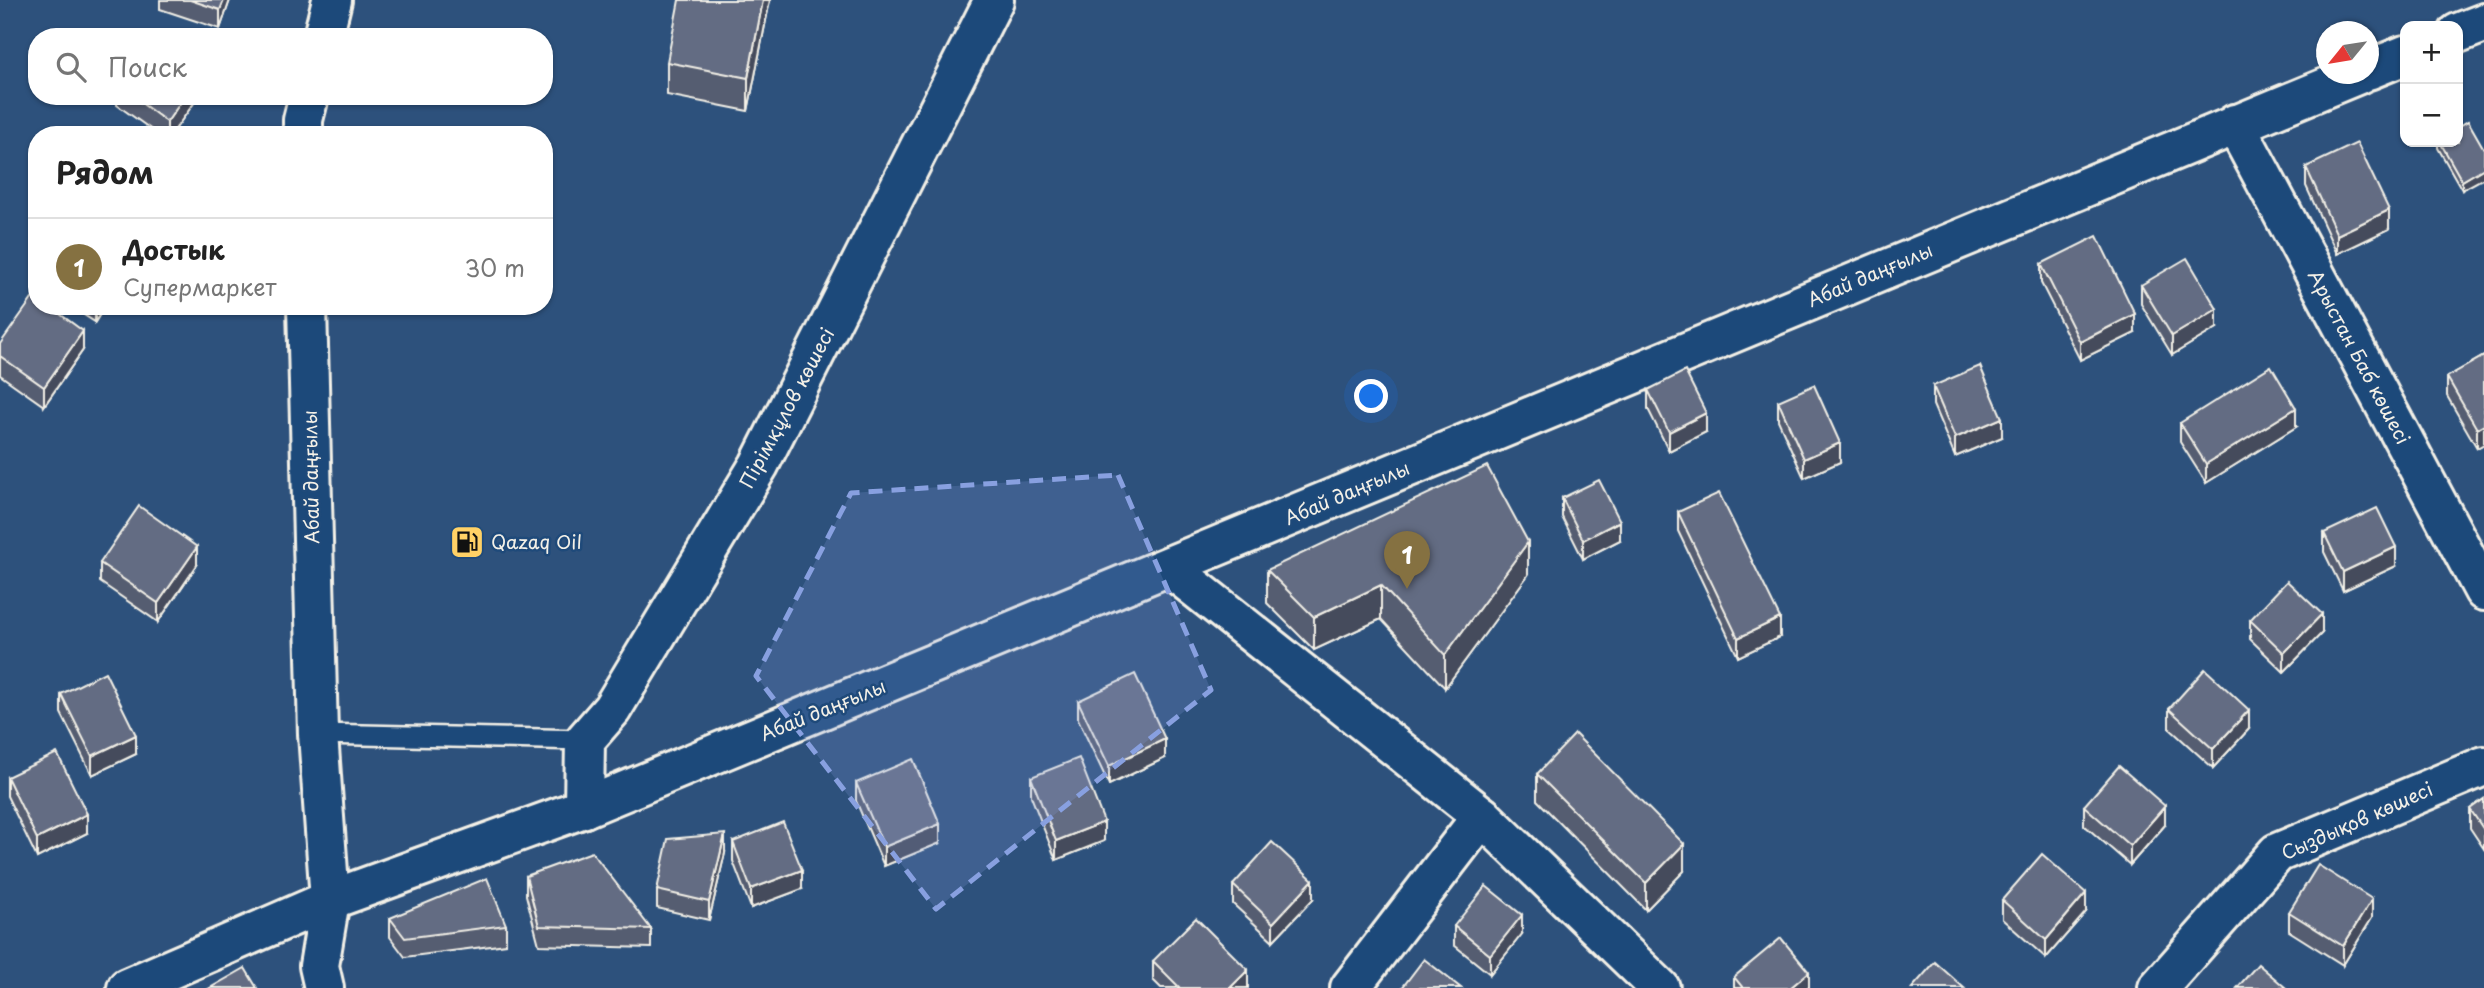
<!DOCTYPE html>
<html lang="ru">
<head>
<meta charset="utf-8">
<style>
  :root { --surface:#fff; --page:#f2f2f2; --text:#222; --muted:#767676; --line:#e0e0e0; --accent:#857141 }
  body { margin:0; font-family:"Playpen Sans",sans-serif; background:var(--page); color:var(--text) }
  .controls { position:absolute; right:21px; top:21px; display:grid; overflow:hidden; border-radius:14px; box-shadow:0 2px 5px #0004 }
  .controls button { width:63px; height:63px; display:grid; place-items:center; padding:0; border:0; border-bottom:2px solid var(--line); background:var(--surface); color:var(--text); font:35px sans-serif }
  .compass { position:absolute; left:2316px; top:21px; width:63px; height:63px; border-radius:50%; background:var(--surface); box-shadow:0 2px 5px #0004; rotate:240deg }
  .you { position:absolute; left:1372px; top:397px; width:24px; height:24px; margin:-18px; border:5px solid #fff; border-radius:50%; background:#1a73e8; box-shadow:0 0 0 10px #1a73e833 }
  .badge { display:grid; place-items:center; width:46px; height:46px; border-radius:50%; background:var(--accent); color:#fff; font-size:23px; font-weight:700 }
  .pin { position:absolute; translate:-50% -58px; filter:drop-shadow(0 2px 4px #0008) }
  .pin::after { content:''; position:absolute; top:37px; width:24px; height:21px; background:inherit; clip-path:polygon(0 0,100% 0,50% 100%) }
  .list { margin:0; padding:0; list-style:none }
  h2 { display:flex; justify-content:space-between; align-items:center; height:91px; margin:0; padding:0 28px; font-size:30px }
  h2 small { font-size:23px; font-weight:400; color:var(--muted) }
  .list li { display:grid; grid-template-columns:46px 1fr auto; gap:21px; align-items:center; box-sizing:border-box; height:98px; padding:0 28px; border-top:2px solid var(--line) }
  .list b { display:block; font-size:26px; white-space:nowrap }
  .list p { margin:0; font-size:23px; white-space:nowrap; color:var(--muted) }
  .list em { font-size:23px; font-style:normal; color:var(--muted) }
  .icon { flex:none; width:38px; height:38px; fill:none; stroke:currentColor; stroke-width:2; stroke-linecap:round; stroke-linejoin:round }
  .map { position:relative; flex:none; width:2484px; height:988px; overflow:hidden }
  .search { position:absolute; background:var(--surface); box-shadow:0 2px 5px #0004; left:28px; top:28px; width:525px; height:77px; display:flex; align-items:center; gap:18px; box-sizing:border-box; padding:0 24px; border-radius:28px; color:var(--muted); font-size:26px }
  .panel { position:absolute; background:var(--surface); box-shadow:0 2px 5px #0004; left:28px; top:126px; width:525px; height:189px; border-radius:28px }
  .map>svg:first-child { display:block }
</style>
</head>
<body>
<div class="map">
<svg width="2484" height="988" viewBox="0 0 2484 988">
  <rect width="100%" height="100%" fill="#2d517c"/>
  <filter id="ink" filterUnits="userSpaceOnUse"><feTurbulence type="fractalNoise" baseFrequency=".0143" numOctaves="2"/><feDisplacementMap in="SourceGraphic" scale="14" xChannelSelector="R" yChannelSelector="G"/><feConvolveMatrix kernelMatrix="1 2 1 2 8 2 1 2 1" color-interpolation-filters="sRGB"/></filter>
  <g filter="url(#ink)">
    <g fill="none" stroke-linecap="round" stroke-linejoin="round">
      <g stroke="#f4f1e8" stroke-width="24">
        <path id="lane" d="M318,734l267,6"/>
      </g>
      <g stroke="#f4f1e8" stroke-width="44">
        <g id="street">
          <path d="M323,37l9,-37"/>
          <path d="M2235,124l249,467"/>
          <path d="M303,135v-15l6,-24"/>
          <path d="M307,306l11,428 12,166 -11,66 5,22"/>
          <path d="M1169,567l313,249 178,172"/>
          <path d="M584,808l1,-68 27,-31 147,-244 235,-465"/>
          <path d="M1350,988l132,-172"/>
          <path d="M2158,988l119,-135 207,-87"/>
        </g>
      </g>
      <g stroke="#f4f1e8" stroke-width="44">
        <g id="secondary">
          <path d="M2458,33l26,-10"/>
          <path d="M2368,70l37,-15"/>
          <path d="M127,988l203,-88 254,-92 1775,-734"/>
        </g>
      </g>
      <use href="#lane" stroke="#1f4a7a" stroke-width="19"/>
      <use href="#street" stroke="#1f4a7a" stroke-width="38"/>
      <use href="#secondary" stroke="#1f4a7a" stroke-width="38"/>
    </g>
    <g fill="#555d71" stroke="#f4f1e8" stroke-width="2">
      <path d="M160,0h70l-10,29 -60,-20z"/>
      <path d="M770,0l-22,111 -81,-16v-33z"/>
      <path d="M117,96h82l-28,39h-12l-42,-30z"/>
      <path d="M2438,142h20l26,7 -22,41 -24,-42z"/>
      <path d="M2306,167l83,62 -52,25 -31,-68z"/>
      <path d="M2041,264l94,69 -55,27 -39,-77z"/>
      <path d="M2141,285l76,43 -45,27 -31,-51z"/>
      <path d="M70,306h35l-10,16z"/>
      <path d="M0,344l83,6 -39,56 -44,-31z"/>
      <path d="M2484,356v88l-7,4 -30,-52v-19z"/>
      <path d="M1933,386l69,51 -47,20 -22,-52z"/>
      <path d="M1648,390l58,42 -37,19 -21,-42z"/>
      <path d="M1778,401l62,61 -36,16 -26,-58z"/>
      <path d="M2180,423l116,4 -90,56 -26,-41z"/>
      <path d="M1562,498l58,42 -37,19 -21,-42z"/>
      <path d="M1678,512l102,125 -42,20 -60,-126z"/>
      <path d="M2324,533l72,33 -53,25 -19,-39z"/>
      <path d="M100,563l97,2 -39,57 -58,-40z"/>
      <path d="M1267,570l261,5 -83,113 -64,-69 -67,31 -47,-47z"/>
      <path d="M2250,620l72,13 -38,39 -34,-33z"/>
      <path d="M61,694l75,60 -44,21 -31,-62z"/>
      <path d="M1078,701l87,57 -56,27 -31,-66z"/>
      <path d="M2169,709l80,20 -36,39 -44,-40z"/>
      <path d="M1537,774l147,97 -38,39 -109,-110z"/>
      <path d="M7,777l80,56 -50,25 -30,-62z"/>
      <path d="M1031,777l73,64 -48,19 -25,-64z"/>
      <path d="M856,783l84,60 -56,23 -28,-65z"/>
      <path d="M2484,799v50l-14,-21v-19z"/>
      <path d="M2084,806l81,19 -35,40 -46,-40z"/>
      <path d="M733,842l69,47 -51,19 -18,-47z"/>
      <path d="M725,853l-16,67 -52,-12v-18z"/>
      <path d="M526,876l125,53v19l-112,-3 -13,-50z"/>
      <path d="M1233,885l80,14 -40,42 -40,-37z"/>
      <path d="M2002,900l84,12 -40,46 -44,-39z"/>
      <path d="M2289,912l83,6 -29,47 -54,-34z"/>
      <path d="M390,918l116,7v19l-101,13 -15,-20z"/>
      <path d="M1454,926l68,8 -32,40 -36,-29z"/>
      <path d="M1153,961l95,27h-87l-8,-8z"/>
      <path d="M1734,977l75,11h-75z"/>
    </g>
    <g fill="#454c5c" stroke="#f4f1e8" stroke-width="2">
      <path d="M224,0h6l-10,29v-19z"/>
      <path d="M763,0h7l-22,111v-33z"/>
      <path d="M185,96h14l-28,39h-4v-13z"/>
      <path d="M2484,168v10l-22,12v-9z"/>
      <path d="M2389,210v19l-52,25v-19z"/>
      <path d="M95,306h10l-10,16z"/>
      <path d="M2217,309v19l-45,27v-19z"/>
      <path d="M2135,314v19l-55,27v-18z"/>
      <path d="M83,331v19l-39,56v-19z"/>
      <path d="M2296,408v19l-90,56v-19z"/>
      <path d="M1706,413v19l-37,19v-19z"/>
      <path d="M2002,418v19l-47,20v-19z"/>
      <path d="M2484,425v19l-7,4v-19z"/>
      <path d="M1840,443v19l-36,16v-19z"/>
      <path d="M1620,521v19l-37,19v-19z"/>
      <path d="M1528,542v33l-83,113v-33z"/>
      <path d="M197,547v18l-39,57v-19z"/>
      <path d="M2396,547v19l-53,25v-19z"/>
      <path d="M1381,585v34l-67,31v-33z"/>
      <path d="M2322,614v19l-38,39v-19z"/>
      <path d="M1780,618v19l-42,20v-19z"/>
      <path d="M2249,710v19l-36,39v-19z"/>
      <path d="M136,735v19l-44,21v-19z"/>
      <path d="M1165,739v19l-56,27v-19z"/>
      <path d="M2165,806v19l-35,40v-19z"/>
      <path d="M87,814v19l-50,25v-19z"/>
      <path d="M1104,822v19l-48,19v-19z"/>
      <path d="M940,824v19l-56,23v-19z"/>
      <path d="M725,834v19l-16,67v-18z"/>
      <path d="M1684,844v27l-38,39v-27z"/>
      <path d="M802,870v19l-51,19v-19z"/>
      <path d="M1313,880v19l-40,42v-18z"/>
      <path d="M2086,893v19l-40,46v-18z"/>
      <path d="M2372,899v19l-29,47v-19z"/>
      <path d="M1522,915v19l-32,40v-19z"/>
      <path d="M1248,970v18h-18z"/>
      <path d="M1809,972v16h-19z"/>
    </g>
    <g fill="#636c83" stroke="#f4f1e8" stroke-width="2">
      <path d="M190,0h34l-4,10z"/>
      <path d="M679,0h84l-15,78 -81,-16z"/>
      <path d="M132,96h53l-18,26z"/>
      <path d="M2468,121l16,28v19l-22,13 -22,-39h18v-15z"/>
      <path d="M2357,143l32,67 -52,25 -31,-68z"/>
      <path d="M2097,236l38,78 -55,28 -39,-78z"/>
      <path d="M2187,258l30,51 -45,27 -31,-51z"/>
      <path d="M34,296l3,2v8h12l34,25 -39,56 -44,-31v-12z"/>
      <path d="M2484,356v69l-7,4 -30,-52z"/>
      <path d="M1980,366l22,52 -47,20 -22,-52z"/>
      <path d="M2271,366l25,42 -90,56 -26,-41z"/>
      <path d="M1685,371l21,42 -37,19 -21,-42z"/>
      <path d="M1814,385l26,58 -36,16 -26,-58z"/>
      <path d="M1487,466l41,76 -83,113 -64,-70 -67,32 -47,-47z"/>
      <path d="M1599,480l21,41 -37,19 -21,-42z"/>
      <path d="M1719,493l61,125 -42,20 -60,-126z"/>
      <path d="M139,506l58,41 -39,56 -58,-40z"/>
      <path d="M2377,508l19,39 -53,25 -19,-39z"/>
      <path d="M2287,581l35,33 -38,39 -34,-33z"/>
      <path d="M2205,669l44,41 -36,39 -44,-40z"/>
      <path d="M105,672l31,63 -44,21 -31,-62z"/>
      <path d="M1135,674l30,65 -56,27 -31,-65z"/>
      <path d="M1575,734l109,110 -38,39 -109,-109z"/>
      <path d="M57,753l30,61 -50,25 -30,-62z"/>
      <path d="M1079,758l25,64 -48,19 -25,-64z"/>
      <path d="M913,759l27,65 -56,23 -28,-64z"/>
      <path d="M2119,766l46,40 -35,40 -46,-40z"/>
      <path d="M2484,799v31l-14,-21z"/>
      <path d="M783,822l19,48 -51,19 -18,-47z"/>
      <path d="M725,834l-16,68 -52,-12 11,-51z"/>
      <path d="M1272,842l41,38 -40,43 -40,-38z"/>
      <path d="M592,852l59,77 -112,-3 -13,-50z"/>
      <path d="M2042,854l44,39 -40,47 -44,-40z"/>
      <path d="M2318,865l54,34 -29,47 -54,-34z"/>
      <path d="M487,878l19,47 -101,13 -15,-20z"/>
      <path d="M1486,886l36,29 -32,40 -36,-29z"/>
      <path d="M1196,918l52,52 -18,18h-50l-27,-27z"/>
      <path d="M1781,938l28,34 -19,16h-47l-9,-11z"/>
      <path d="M1424,959l37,29h-59z"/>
      <path d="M1935,962l29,26h-52z"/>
      <path d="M2258,964l28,24h-49z"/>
      <path d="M245,968l12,20h-47z"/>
    </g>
  </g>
  <path fill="#88a0e0" fill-opacity="0.2" stroke="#88a0e0" stroke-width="5" stroke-dasharray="14 9" stroke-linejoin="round" d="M1118,475l93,215 -275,219 -180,-233 95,-183z"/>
  <defs>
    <g id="fuel-square" transform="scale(1.75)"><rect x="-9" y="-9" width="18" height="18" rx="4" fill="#ffd166" stroke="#1f4a7a"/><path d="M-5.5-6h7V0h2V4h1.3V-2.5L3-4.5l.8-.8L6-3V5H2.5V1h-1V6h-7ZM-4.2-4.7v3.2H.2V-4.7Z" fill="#111"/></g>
  </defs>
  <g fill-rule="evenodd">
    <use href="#fuel-square" x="467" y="542"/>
  </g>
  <g text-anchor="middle" stroke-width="5" stroke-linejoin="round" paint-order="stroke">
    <g font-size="19" fill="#f4f1e8" stroke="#1f4a7a">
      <text transform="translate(1870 275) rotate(-23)" y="7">Абай даңғылы</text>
      <text transform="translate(2359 357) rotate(62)" y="7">Арыстан Баб көшесі</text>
      <text transform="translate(787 408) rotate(-62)" y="7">Пірімқұлов көшесі</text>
      <text transform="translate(311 477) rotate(-91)" y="7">Абай даңғылы</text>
      <text transform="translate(1347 493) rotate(-23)" y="7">Абай даңғылы</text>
      <text transform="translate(823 710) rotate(-22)" y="7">Абай даңғылы</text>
      <text transform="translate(2357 821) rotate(-24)" y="7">Сыздықов көшесі</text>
    </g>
    <g font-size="19" fill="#f4f1e8" stroke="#1f4a7a" text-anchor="start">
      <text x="491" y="549">Qazaq Oil</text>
    </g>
  </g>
</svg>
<div class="controls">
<button>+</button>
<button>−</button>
</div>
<svg class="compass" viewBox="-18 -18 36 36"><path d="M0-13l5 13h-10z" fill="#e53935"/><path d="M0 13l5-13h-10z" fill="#767676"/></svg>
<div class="you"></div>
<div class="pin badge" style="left:1407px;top:589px">1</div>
<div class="search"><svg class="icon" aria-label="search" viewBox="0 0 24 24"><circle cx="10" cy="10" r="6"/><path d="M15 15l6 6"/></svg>Поиск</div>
<section class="panel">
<h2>Рядом<small></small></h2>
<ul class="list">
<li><span class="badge">1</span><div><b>Достык</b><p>Супермаркет</p></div><em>30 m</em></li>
</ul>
</section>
</div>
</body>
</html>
